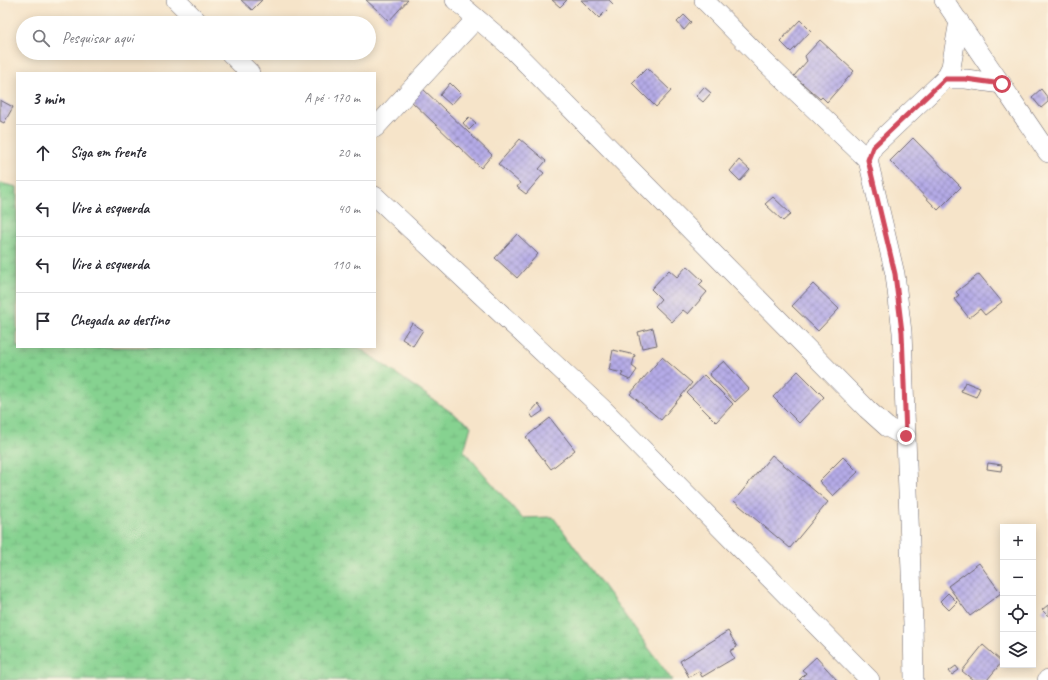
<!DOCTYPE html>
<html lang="pt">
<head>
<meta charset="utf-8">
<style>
  :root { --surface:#fff; --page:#f7f7f7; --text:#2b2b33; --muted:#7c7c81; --line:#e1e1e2 }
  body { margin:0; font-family:Caveat,sans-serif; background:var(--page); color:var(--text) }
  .controls { position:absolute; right:12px; bottom:12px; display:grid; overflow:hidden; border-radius:0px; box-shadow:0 2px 10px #0003 }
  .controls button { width:36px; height:36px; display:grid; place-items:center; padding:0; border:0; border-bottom:1px solid var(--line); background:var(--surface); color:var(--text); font:20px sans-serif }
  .stop { position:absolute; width:12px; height:12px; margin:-9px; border:3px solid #d1495b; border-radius:50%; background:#fff }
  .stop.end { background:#d1495b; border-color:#fff; box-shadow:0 1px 4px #0008 }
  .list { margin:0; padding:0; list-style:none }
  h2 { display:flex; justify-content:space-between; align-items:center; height:52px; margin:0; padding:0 16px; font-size:17px }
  h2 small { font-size:13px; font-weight:400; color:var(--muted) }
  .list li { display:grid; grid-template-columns:26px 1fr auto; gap:12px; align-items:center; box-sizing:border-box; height:56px; padding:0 16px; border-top:1px solid var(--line) }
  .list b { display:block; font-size:15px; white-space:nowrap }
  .list em { font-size:13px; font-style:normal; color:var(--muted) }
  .icon { flex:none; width:22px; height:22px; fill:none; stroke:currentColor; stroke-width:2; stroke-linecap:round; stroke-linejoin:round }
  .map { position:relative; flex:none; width:1048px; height:680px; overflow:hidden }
  .search { position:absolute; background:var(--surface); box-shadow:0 2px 10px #0003; left:16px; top:16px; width:360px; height:44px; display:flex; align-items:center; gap:10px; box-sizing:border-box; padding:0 14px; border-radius:22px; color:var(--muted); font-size:15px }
  .panel { position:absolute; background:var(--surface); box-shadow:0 2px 10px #0003; left:16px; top:72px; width:360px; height:276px; border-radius:0px }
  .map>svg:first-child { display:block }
</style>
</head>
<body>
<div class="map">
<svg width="1048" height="680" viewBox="0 0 1048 680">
  <defs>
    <pattern id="wetland-marsh" width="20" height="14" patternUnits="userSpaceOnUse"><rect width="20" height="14" fill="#86d290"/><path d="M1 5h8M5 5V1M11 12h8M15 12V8" fill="none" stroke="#73b47d"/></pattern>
    <pattern id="building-cross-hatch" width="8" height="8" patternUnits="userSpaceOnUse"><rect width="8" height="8" fill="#b5abe7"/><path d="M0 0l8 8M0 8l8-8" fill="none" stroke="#938bbc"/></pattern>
  </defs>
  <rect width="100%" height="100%" fill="#fcf5e5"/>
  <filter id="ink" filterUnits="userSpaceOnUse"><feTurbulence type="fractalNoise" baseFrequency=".025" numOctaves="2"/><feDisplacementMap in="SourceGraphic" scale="8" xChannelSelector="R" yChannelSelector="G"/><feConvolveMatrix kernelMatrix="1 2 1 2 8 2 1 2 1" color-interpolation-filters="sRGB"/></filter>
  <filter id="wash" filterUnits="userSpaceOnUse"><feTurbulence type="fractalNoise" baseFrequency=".012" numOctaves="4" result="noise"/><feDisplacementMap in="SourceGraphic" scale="16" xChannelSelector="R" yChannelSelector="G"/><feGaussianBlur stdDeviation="0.9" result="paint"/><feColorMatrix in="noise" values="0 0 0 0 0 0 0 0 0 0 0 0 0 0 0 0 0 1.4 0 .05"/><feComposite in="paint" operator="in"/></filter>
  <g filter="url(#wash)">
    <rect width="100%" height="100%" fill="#f6e4c9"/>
    <path fill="url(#wetland-marsh)" stroke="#547a66" d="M0,183l17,4v160h341l113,79 -7,25 58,67 31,-1 119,163h-672z"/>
    <g id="blocks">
      <g fill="url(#building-cross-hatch)">
        <path d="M241,0h21l-10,10z"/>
        <path d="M366,0h42l-19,21z"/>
        <path d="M552,0h15l-7,7z"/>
        <path d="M581,0h28l4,4 -14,14z"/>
        <path d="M684,15l7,7 -7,8 -7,-8z"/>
        <path d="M800,20l11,11 -20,21 -11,-11z"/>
        <path d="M820,40l34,31 -27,31 -5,-5 -2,2 -26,-23 13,-15 -2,-5z"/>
        <path d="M647,68l24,23 -15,16 -24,-24z"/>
        <path d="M450,83l11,11 -10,11 -11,-10z"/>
        <path d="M704,87l7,6 -8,9 -7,-6z"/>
        <path d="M422,88l70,67 -11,13 -71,-68z"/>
        <path d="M1041,89l7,9v4l-7,6 -9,-11z"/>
        <path d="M0,100l13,7 -9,16 -4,-2z"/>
        <path d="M469,117l7,6 -7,7 -6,-7z"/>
        <path d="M913,138l48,49 -23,23 -48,-49z"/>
        <path d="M520,139l26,22 -7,8 5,4 -18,21 -9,-7 3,-4 -22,-19z"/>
        <path d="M739,160l11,10 -10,11 -10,-10z"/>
        <path d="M773,197l18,17 -8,7 -18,-17z"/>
        <path d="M517,234l21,20 -21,24 -22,-20z"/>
        <path d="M687,266l16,15 -4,4 8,7 -19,22 -5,-4 -11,12 -17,-16 6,-7 -10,-10 18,-19 8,7z"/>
        <path d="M979,274l23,28 -17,13 -5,-6 -11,9 -15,-19 5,-4 -3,-3z"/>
        <path d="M813,284l26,25 -21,22 -26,-25z"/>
        <path d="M412,323l11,7 -10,16 -11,-7z"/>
        <path d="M653,328l4,17 -15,3 -4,-16z"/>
        <path d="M613,350l22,5 -3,11 5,4 -7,10 -9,-4 2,-3 -14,-3z"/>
        <path d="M662,357l30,26 -31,37 -31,-26z"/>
        <path d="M724,361l25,28 -14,13 -26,-28z"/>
        <path d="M798,371l26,26 -25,26 -26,-26z"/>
        <path d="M704,375l29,29 -17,18 -29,-29z"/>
        <path d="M965,382l15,6 -4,9 -15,-6z"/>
        <path d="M538,404l5,7 -10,7 -3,-5z"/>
        <path d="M550,418l25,32 -24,19 -25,-32z"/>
        <path d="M772,455l56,47 -38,46 -56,-47z"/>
        <path d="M843,457l15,15 -25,24 -14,-15z"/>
        <path d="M988,463l14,2 -1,6 -14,-2z"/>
        <path d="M979,563l22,30 -31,23 -22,-30z"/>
        <path d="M948,593l9,9 -8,8 -9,-9z"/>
        <path d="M1048,605v11l-6,-6z"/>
        <path d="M728,631l9,16 -7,4 4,7 -32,19 -3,-6 -10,6 -9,-16z"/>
        <path d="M983,645l19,17 -15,18h-14l-11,-9z"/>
        <path d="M816,657l21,23h-38l7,-7 -4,-3z"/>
        <path d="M956,666l3,4 -7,5 -3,-4z"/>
      </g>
    </g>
  </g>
  <g filter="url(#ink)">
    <use href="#blocks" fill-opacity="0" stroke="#6c666d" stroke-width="1"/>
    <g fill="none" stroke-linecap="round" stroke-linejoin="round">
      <g stroke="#6c666d" stroke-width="20">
        <g id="street">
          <path d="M176,0l23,23"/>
          <path d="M455,0l53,45 359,364 20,18 19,10"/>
          <path d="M704,0l62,63 102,97"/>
          <path d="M944,0l104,153"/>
          <path d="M230,53l20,20"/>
          <path d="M945,79h21l36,5"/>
          <path d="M375,128l101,-109"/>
          <path d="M375,196l228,213 267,271"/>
          <path d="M914,680l-1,-56 -11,-292 -7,-58 -27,-114 5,-13 72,-68 6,-12 8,-46"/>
          <path d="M1047,680l1,-1"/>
        </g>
      </g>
      <use href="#street" stroke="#fff" stroke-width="19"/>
    </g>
  </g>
  <g fill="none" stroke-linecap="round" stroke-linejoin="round" filter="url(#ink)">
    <path stroke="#d1495b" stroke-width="5" d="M906,436l-4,-104 -7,-58 -27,-114 5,-13 72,-68h21l36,5"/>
  </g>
</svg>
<div class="controls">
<button>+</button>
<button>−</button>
<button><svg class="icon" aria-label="locate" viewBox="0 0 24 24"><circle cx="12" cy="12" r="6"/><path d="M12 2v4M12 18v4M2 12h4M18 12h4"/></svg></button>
<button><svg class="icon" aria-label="layers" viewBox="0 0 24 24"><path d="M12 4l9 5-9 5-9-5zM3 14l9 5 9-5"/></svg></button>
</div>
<div class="stop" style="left:1002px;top:84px"></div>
<div class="stop end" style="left:906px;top:436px"></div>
<div class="search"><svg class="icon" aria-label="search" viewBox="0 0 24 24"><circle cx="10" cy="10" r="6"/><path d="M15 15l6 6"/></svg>Pesquisar aqui</div>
<section class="panel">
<h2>3 min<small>A pé · 170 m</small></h2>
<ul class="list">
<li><svg class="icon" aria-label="ahead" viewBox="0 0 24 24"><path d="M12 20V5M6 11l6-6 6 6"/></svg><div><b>Siga em frente</b></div><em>20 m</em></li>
<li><svg class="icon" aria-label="left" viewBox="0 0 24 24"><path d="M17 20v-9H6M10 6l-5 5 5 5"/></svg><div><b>Vire à esquerda</b></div><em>40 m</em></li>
<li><svg class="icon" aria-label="left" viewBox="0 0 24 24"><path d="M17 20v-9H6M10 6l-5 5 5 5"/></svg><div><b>Vire à esquerda</b></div><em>110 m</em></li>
<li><svg class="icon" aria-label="arrive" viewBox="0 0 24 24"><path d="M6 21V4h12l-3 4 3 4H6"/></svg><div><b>Chegada ao destino</b></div></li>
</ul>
</section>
</div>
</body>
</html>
